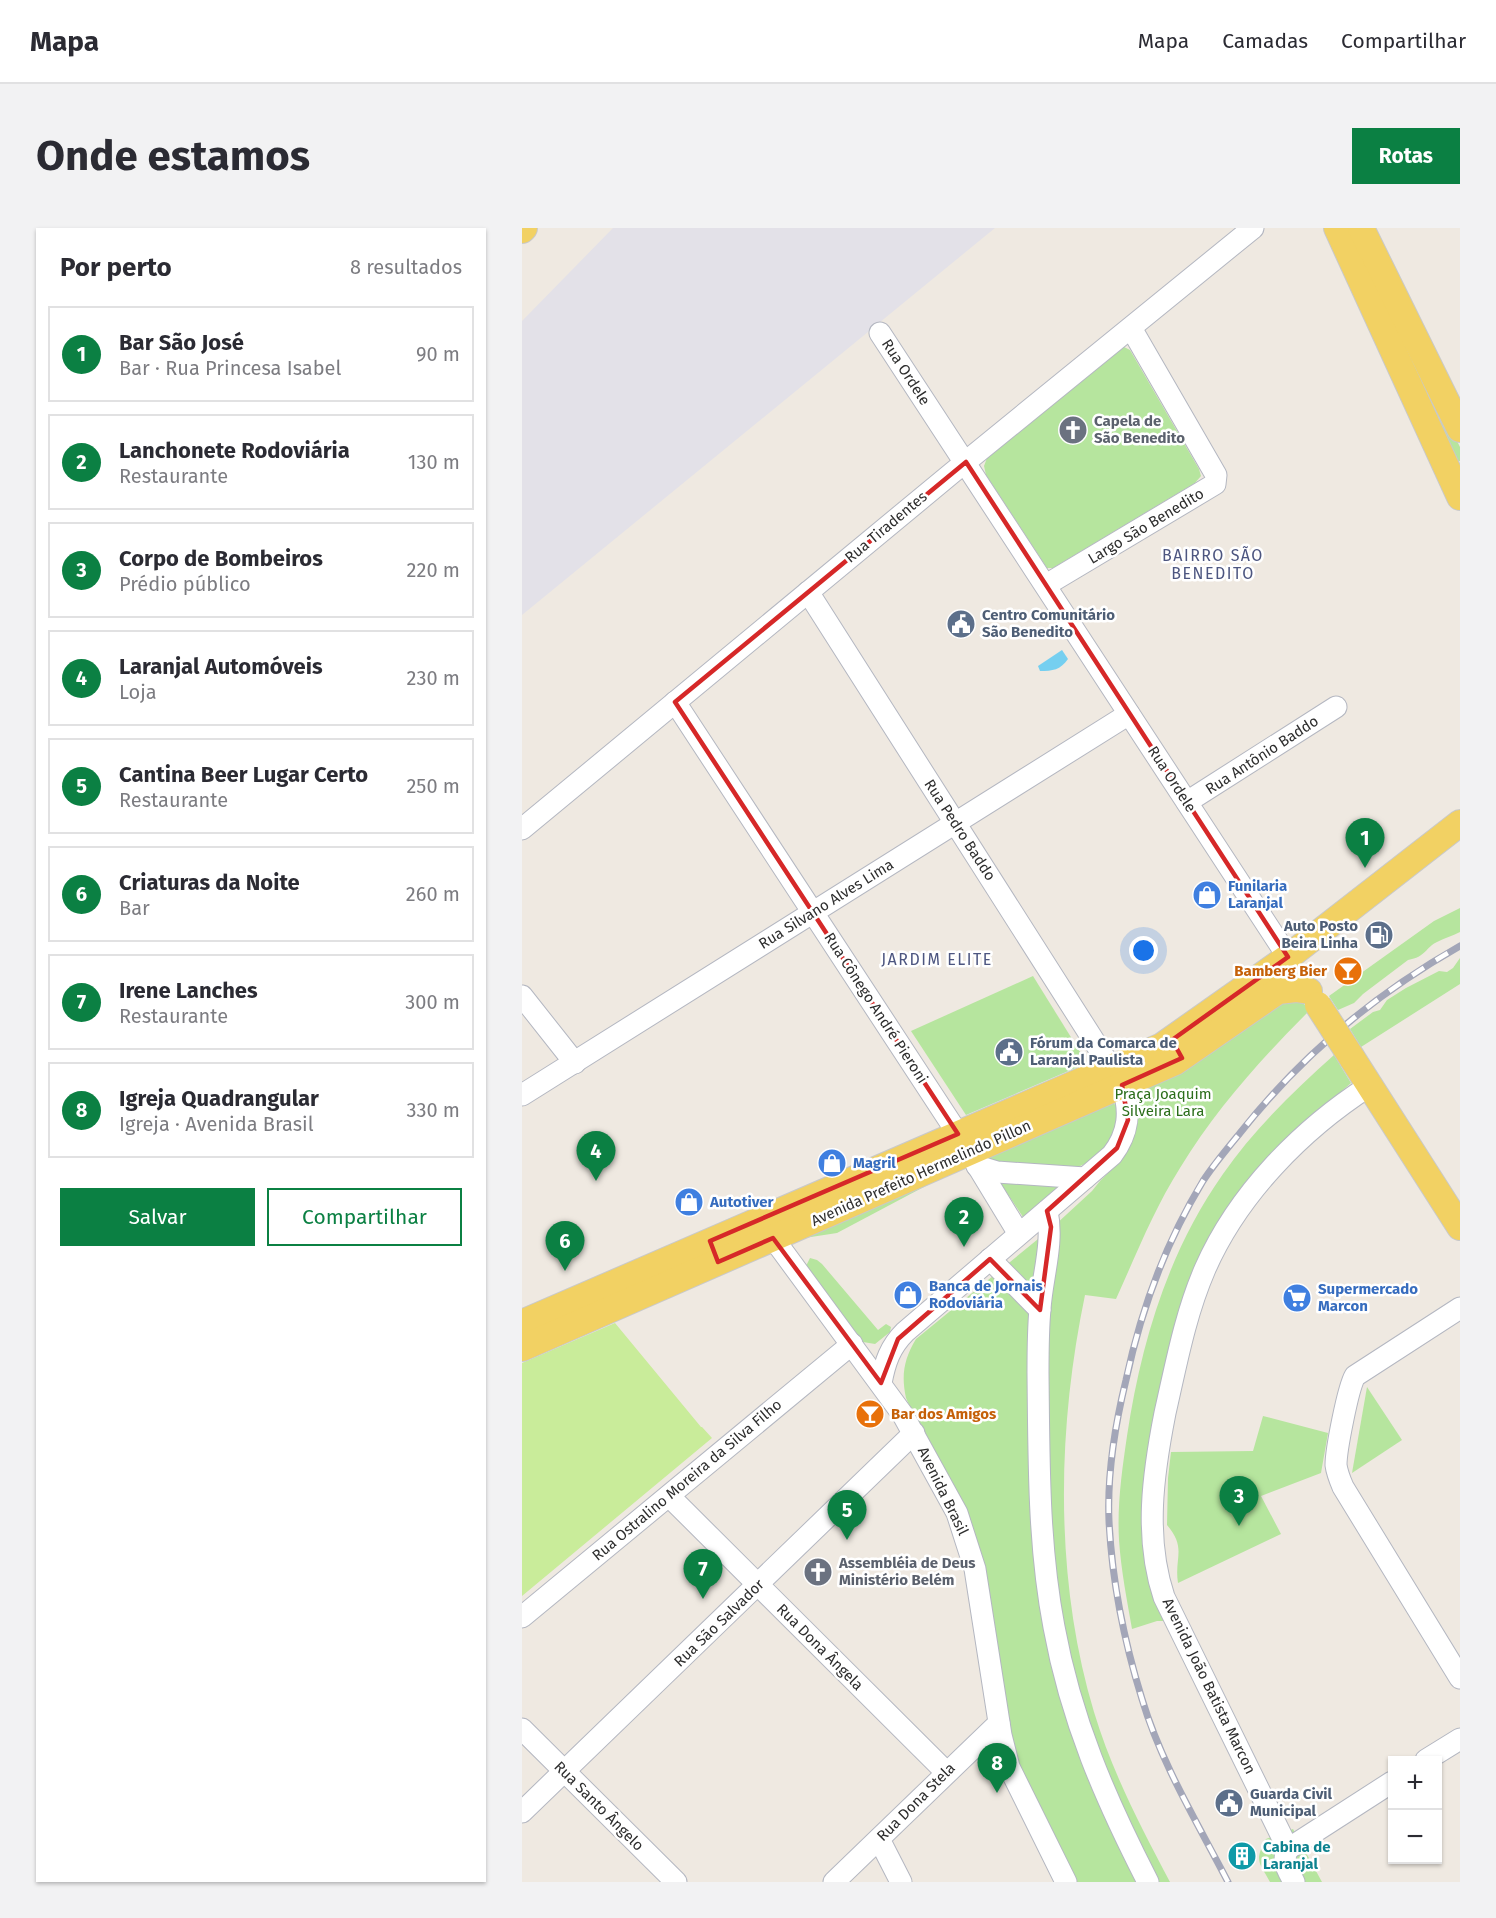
<!DOCTYPE html>
<html lang="pt">
<head>
<meta charset="utf-8">
<style>
  :root { --surface:#fff; --page:#f2f2f3; --text:#2b2b33; --muted:#7c7c81; --line:#e1e1e2; --accent:#0b8043 }
  body { margin:0; font-family:"Fira Sans",sans-serif; background:var(--page); color:var(--text) }
  .controls { position:absolute; right:18px; bottom:18px; display:grid; overflow:hidden; border-radius:0px; box-shadow:0 2px 4px #0004 }
  .controls button { width:54px; height:54px; display:grid; place-items:center; padding:0; border:0; border-bottom:2px solid var(--line); background:var(--surface); color:var(--text); font:30px sans-serif }
  .you { position:absolute; left:622px; top:723px; width:21px; height:21px; margin:-15px; border:4px solid #fff; border-radius:50%; background:#1a73e8; box-shadow:0 0 0 9px #1a73e833 }
  .badge { display:grid; place-items:center; width:39px; height:39px; border-radius:50%; background:var(--accent); color:#fff; font-size:20px; font-weight:700 }
  .pin { position:absolute; translate:-50% -50px; filter:drop-shadow(0 2px 3px #0008) }
  .pin::after { content:''; position:absolute; top:32px; width:21px; height:18px; background:inherit; clip-path:polygon(0 0,100% 0,50% 100%) }
  .list { margin:0; padding:0; list-style:none }
  h2 { display:flex; justify-content:space-between; align-items:center; height:78px; margin:0; padding:0 24px; font-size:26px }
  h2 small { font-size:20px; font-weight:400; color:var(--muted) }
  .list li { display:grid; grid-template-columns:39px 1fr auto; gap:18px; align-items:center; box-sizing:border-box; height:96px; margin:0 12px 12px; padding:0 12px; border:2px solid var(--line); border-radius:0px }
  .list b { display:block; font-size:22px; white-space:nowrap }
  .list p { margin:0; font-size:20px; white-space:nowrap; color:var(--muted) }
  .list em { font-size:20px; font-style:normal; color:var(--muted) }
  .actions { display:flex; gap:12px; padding:18px 24px }
  .actions a { flex:1; padding:14px 0; border:2px solid var(--accent); border-radius:0px; text-align:center; font-size:21px; color:var(--accent) }
  .actions .main { background:var(--accent); color:#fff }
  .map { position:relative; flex:none; width:938px; height:1654px; overflow:hidden; border-radius:0px }
  header { display:flex; align-items:center; gap:36px; box-sizing:border-box; height:84px; padding:0 30px; background:var(--surface); border-bottom:2px solid var(--line) }
  header strong { font-size:28px }
  nav { display:flex; gap:33px; margin-inline-start:auto; font-size:21px }
  .intro { display:flex; align-items:center; justify-content:space-between; box-sizing:border-box; height:144px; padding:0 36px }
  h1 { margin:0; font-size:42px }
  .button { padding:15px 27px; border-radius:0px; background:var(--accent); color:#fff; font-size:21px; font-weight:700 }
  main { display:flex; gap:36px; padding:0 36px }
  aside { flex:1; background:var(--surface); border-radius:0px; box-shadow:0 2px 4px #0004 }
  .map>svg:first-child { display:block }
</style>
</head>
<body>
<header>
<strong>Mapa</strong>
<nav><a>Mapa</a><a>Camadas</a><a>Compartilhar</a></nav>
</header>
<div class="intro"><h1>Onde estamos</h1><a class="button">Rotas</a></div>
<main>
<aside>
<h2>Por perto<small>8 resultados</small></h2>
<ul class="list">
<li><span class="badge">1</span><div><b>Bar São José</b><p>Bar · Rua Princesa Isabel</p></div><em>90 m</em></li>
<li><span class="badge">2</span><div><b>Lanchonete Rodoviária</b><p>Restaurante</p></div><em>130 m</em></li>
<li><span class="badge">3</span><div><b>Corpo de Bombeiros</b><p>Prédio público</p></div><em>220 m</em></li>
<li><span class="badge">4</span><div><b>Laranjal Automóveis</b><p>Loja</p></div><em>230 m</em></li>
<li><span class="badge">5</span><div><b>Cantina Beer Lugar Certo</b><p>Restaurante</p></div><em>250 m</em></li>
<li><span class="badge">6</span><div><b>Criaturas da Noite</b><p>Bar</p></div><em>260 m</em></li>
<li><span class="badge">7</span><div><b>Irene Lanches</b><p>Restaurante</p></div><em>300 m</em></li>
<li><span class="badge">8</span><div><b>Igreja Quadrangular</b><p>Igreja · Avenida Brasil</p></div><em>330 m</em></li>
</ul>
<div class="actions"><a class="main">Salvar</a><a>Compartilhar</a></div>
</aside>
<div class="map">
<svg width="938" height="1654" viewBox="0 0 938 1654">
  <rect width="100%" height="100%" fill="#efe9e1"/>
  <path fill="#e3e1e8" d="M91,0h382l-473,387v-294z"/>
  <g fill="#b6e59e">
    <path d="M875,109l9,1 54,109v14l-6,1z"/>
    <path d="M602,119l6,3 69,119 2,7 -6,7 -142,85h-6l-61,-93 -2,-9 3,-8z"/>
    <path d="M938,680v24c-8,4 -15,6 -23,10 -11,5 -11,15 -29,18l-45,34 -9,9 -16,7 -9,-14 105,-75z"/>
    <path d="M938,730v26l-99,63 -11,-18 23,-17 7,-2 7,-10 19,-12 33,-17 8,1 6,-4z"/>
    <path d="M511,748l54,87 -121,52 -55,-84z"/>
    <path d="M759,771l22,4 7,7c-48,48 -94,99 -130,158 -26,41 -44,87 -64,131l-31,-4c-28,134 -31,284 9,417 18,60 47,115 76,170h-95l-59,-118 -33,-197 -77,-169c-5,-23 -2,-39 10,-59l138,-113 38,-35 8,-10 20,-20 10,-15 8,-25 1,-30z"/>
    <path d="M812,827l17,28 -52,46 -41,43 -101,233 8,216h-8l-25,8c-5,-29 -11,-59 -13,-89 -2,-35 3,-70 8,-104 14,-93 41,-184 96,-262 31,-45 71,-83 111,-119z"/>
    <path d="M589,874c4,2 8,5 9,10 0,5 -8,29 -10,32 -8,11 -23,20 -35,24l-86,-7 -2,-4z"/>
    <path d="M430,944l-115,61 -39,6z"/>
    <path d="M477,953l61,5 -37,31z"/>
    <path d="M288,1030l7,2 5,4 56,66 8,-6 5,3 -1,5 -15,12 -12,-2 -3,-3 -54,-73z"/>
    <path d="M845,1159l35,53 -50,33z"/>
    <path d="M741,1188l65,17 -7,40 -60,23 20,38 -103,49c-4,-25 9,-35 -11,-58l1,-47 3,-26 82,-1z"/>
    <path d="M771,1601l29,53h-52c-11,-20 -16,-21 -4,-43z"/>
  </g>
  <path fill="#c9ec9a" d="M93,1095l86,104h1l10,11 -190,158v-233z"/>
  <path fill="#75cff0" d="M540,422l6,9c-8,11 -15,12 -28,12l-2,-5z"/>
  <g fill="none" stroke-linecap="round" stroke-linejoin="round">
    <g stroke="#b4b7c1" stroke-width="23">
      <g id="minor">
        <path d="M358,105l408,624"/>
        <path d="M524,357l169,-101 1,-9 -85,-147"/>
        <path d="M286,364l314,493c9,26 7,48 -10,70l-207,177c-15,15 -20,30 -24,51"/>
        <path d="M153,474l283,432"/>
        <path d="M665,574l149,-95"/>
        <path d="M0,601l430,-356 301,-245"/>
        <path d="M0,768l53,67"/>
        <path d="M0,867l607,-381"/>
        <path d="M452,932l45,74"/>
        <path d="M455,938l20,6 88,6"/>
        <path d="M525,983c7,32 -5,66 -7,98 -2,21 -2,43 -2,64 1,84 0,171 16,254 17,93 51,171 94,255"/>
        <path d="M251,1010l130,177 54,98 18,56 26,166 8,32 57,115"/>
        <path d="M468,1031l50,51"/>
        <path d="M938,1080l-105,68c-7,12 -19,74 -19,89 1,8 4,15 7,22l117,191"/>
        <path d="M147,1268l277,276"/>
        <path d="M0,1389l330,-273"/>
        <path d="M0,1501l154,153"/>
        <path d="M904,1532l34,-21"/>
        <path d="M0,1584l392,-379"/>
        <path d="M357,1611l22,43"/>
        <path d="M766,1621l-124,-252c-20,-60 -11,-123 1,-184 11,-48 20,-98 40,-144 33,-75 96,-139 164,-183"/>
        <path d="M766,1621l104,-67"/>
        <path d="M766,1621c-7,13 0,21 6,33"/>
        <path d="M312,1654l165,-159"/>
      </g>
    </g>
    <g stroke="#c9c9c9" stroke-width="28">
      <g id="major">
        <path d="M815,0l123,269"/>
        <path d="M839,0l99,201"/>
        <path d="M0,2l2,-2"/>
        <path d="M830,830l108,169"/>
        <path d="M0,1095l640,-277 126,-89 172,-134"/>
        <path d="M0,1120l653,-286 103,-71 18,-2 13,2"/>
      </g>
    </g>
    <use href="#minor" stroke="#fff" stroke-width="21"/>
    <use href="#major" stroke="#f2d163" stroke-width="26"/>
    <g stroke="#a3a6b8" stroke-width="7">
      <path id="rail" d="M706,1654c-31,-60 -67,-119 -86,-183 -18,-58 -30,-118 -33,-178 -2,-47 6,-96 17,-141 15,-70 40,-138 77,-199 11,-17 24,-32 37,-48 60,-76 135,-139 220,-187"/>
    </g>
    <use href="#rail" stroke="#fff" stroke-width="4.5" stroke-dasharray="14" stroke-linecap="butt"/>
    <g stroke="#c9c9c9" stroke-width="28" stroke-linecap="butt">
      <path id="major-bridge" d="M796,777l34,53"/>
    </g>
    <use href="#major-bridge" stroke="#f2d163" stroke-width="26"/>
  </g>
  <path fill="none" stroke="#d62828" stroke-width="4.5" stroke-linejoin="round" d="M444,234l322,495 -116,83 10,18 -60,27 6,35 -11,28 -70,63 4,16 -11,83 -50,-51 -92,80 -17,44 -108,-145 -55,24 -8,-21 248,-107 -283,-432z"/>
  <defs>
    <g id="church-disc" transform="scale(1.5)"><circle r="9.5" fill="#6b7280" stroke="#fff"/><path d="M-1.2-6h2.4v3.5h3.3v2.4h-3.3V6h-2.4V-.1h-3.3v-2.4h3.3Z" fill="#fff"/></g>
    <g id="civic-disc" transform="scale(1.5)"><circle r="9.5" fill="#5c6f8a" stroke="#fff"/><path d="M-.6-6.5H3V-4.5H.6V-3L4-1V1h2V6H-6V1h2V-1L-.6-3ZM-1.2 2.5V6h2.4V2.5Z" fill="#fff"/></g>
    <g id="shop-disc" transform="scale(1.5)"><circle r="9.5" fill="#3f7fe0" stroke="#fff"/><path d="M-5-2.5h2.3a2.7 3.5 0 0 1 5.4 0H5L5.5 6h-11ZM-1.5-2.5h3a1.5 2.3 0 0 0-3 0Z" fill="#fff"/></g>
    <g id="fuel-disc" transform="scale(1.5)"><circle r="9.5" fill="#5c6f8a" stroke="#fff"/><path d="M-5.5-6h7V0h2V4h1.3V-2.5L3-4.5l.8-.8L6-3V5H2.5V1h-1V6h-7ZM-4.2-4.7v3.2H.2V-4.7Z" fill="#fff"/></g>
    <g id="bar-disc" transform="scale(1.5)"><circle r="9.5" fill="#e8710a" stroke="#fff"/><path d="M-6-5H6L.8 .8V4.5H3.5V6h-7V4.5H-.8V.8Z" fill="#fff"/></g>
    <g id="supermarket-disc" transform="scale(1.5)"><circle r="9.5" fill="#3f7fe0" stroke="#fff"/><path d="M-6-5.5h2.5l.6 2H6L4.5 2H-2.5L-4.4-4H-6ZM-1.5 3.2a1.3 1.3 0 1 0 .1 0ZM3 3.2a1.3 1.3 0 1 0 .1 0Z" fill="#fff"/></g>
    <g id="building-disc" transform="scale(1.5)"><circle r="9.5" fill="#0f9aa8" stroke="#fff"/><path d="M-4-6H4V6H1V3H-1V6H-4ZM-2.5-4.3h1.7v1.8h-1.7ZM.8-4.3h1.7v1.8H.8ZM-2.5-1h1.7V.8h-1.7ZM.8-1h1.7V.8H.8Z" fill="#fff"/></g>
  </defs>
  <g fill-rule="evenodd">
    <use href="#church-disc" x="551" y="202"/>
    <use href="#civic-disc" x="439" y="396"/>
    <use href="#shop-disc" x="685" y="667"/>
    <use href="#fuel-disc" x="857" y="707"/>
    <use href="#bar-disc" x="826" y="743"/>
    <use href="#civic-disc" x="487" y="824"/>
    <use href="#shop-disc" x="310" y="935"/>
    <use href="#shop-disc" x="167" y="974"/>
    <use href="#shop-disc" x="386" y="1067"/>
    <use href="#supermarket-disc" x="775" y="1070"/>
    <use href="#bar-disc" x="348" y="1186"/>
    <use href="#church-disc" x="296" y="1344"/>
    <use href="#civic-disc" x="707" y="1575"/>
    <use href="#building-disc" x="720" y="1628"/>
  </g>
  <g text-anchor="middle" stroke-width="5" stroke-linejoin="round" paint-order="stroke">
    <g font-size="15" fill="#2e2e2e" stroke="#fff">
      <text transform="translate(384 144) rotate(57)" y="5">Rua Ordele</text>
      <text transform="translate(624 298) rotate(-31)" y="5">Largo São Benedito</text>
      <text transform="translate(364 299) rotate(-40)" y="5">Rua Tiradentes</text>
      <text transform="translate(740 527) rotate(-33)" y="5">Rua Antônio Baddo</text>
      <text transform="translate(650 551) rotate(57)" y="5">Rua Ordele</text>
      <text transform="translate(438 602) rotate(57)" y="5">Rua Pedro Baddo</text>
      <text transform="translate(304 676) rotate(-32)" y="5">Rua Silvano Alves Lima</text>
      <text transform="translate(354 780) rotate(57)" y="5">Rua Cônego André Pieroni</text>
      <text transform="translate(399 945) rotate(-24)" y="5">Avenida Prefeito Hermelindo Pillon</text>
      <text transform="translate(165 1252) rotate(-40)" y="5">Rua Ostralino Moreira da Silva Filho</text>
      <text transform="translate(421 1263) rotate(64)" y="5">Avenida Brasil</text>
      <text transform="translate(197 1395) rotate(-44)" y="5">Rua São Salvador</text>
      <text transform="translate(298 1419) rotate(45)" y="5">Rua Dona Ângela</text>
      <text transform="translate(687 1458) rotate(64)" y="5">Avenida João Batista Marcon</text>
      <text transform="translate(394 1574) rotate(-45)" y="5">Rua Dona Stela</text>
      <text transform="translate(77 1578) rotate(45)" y="5">Rua Santo Ângelo</text>
    </g>
    <g font-size="15" font-weight="bold" fill="#5b616d" stroke="#fff" text-anchor="start">
      <text x="572" y="198">Capela de<tspan x="572" dy="17">São Benedito</tspan></text>
      <text x="317" y="1340">Assembléia de Deus<tspan x="317" dy="17">Ministério Belém</tspan></text>
    </g>
    <g font-size="15" font-weight="bold" fill="#4e5e75" stroke="#fff" text-anchor="start">
      <text x="460" y="392">Centro Comunitário<tspan x="460" dy="17">São Benedito</tspan></text>
      <text x="836" y="703" text-anchor="end">Auto Posto<tspan x="836" dy="17">Beira Linha</tspan></text>
      <text x="508" y="820">Fórum da Comarca de<tspan x="508" dy="17">Laranjal Paulista</tspan></text>
      <text x="728" y="1571">Guarda Civil<tspan x="728" dy="17">Municipal</tspan></text>
    </g>
    <g font-size="15" font-weight="bold" fill="#366cbe" stroke="#fff" text-anchor="start">
      <text x="706" y="663">Funilaria<tspan x="706" dy="17">Laranjal</tspan></text>
      <text x="331" y="940">Magril</text>
      <text x="188" y="979">Autotiver</text>
      <text x="407" y="1063">Banca de Jornais<tspan x="407" dy="17">Rodoviária</tspan></text>
      <text x="796" y="1066">Supermercado<tspan x="796" dy="17">Marcon</tspan></text>
    </g>
    <g font-size="15" font-weight="bold" fill="#c56008" stroke="#fff" text-anchor="end">
      <text x="805" y="748">Bamberg Bier</text>
      <text x="369" y="1191" text-anchor="start">Bar dos Amigos</text>
    </g>
    <g font-size="15" fill="#2c6e1b" stroke="#fff">
      <text x="641" y="871">Praça Joaquim<tspan x="641" dy="17">Silveira Lara</tspan></text>
    </g>
    <g font-size="15" font-weight="bold" fill="#0d838f" stroke="#fff" text-anchor="start">
      <text x="741" y="1624">Cabina de<tspan x="741" dy="17">Laranjal</tspan></text>
    </g>
    <g font-size="16" letter-spacing="1.5" fill="#4d5680" stroke="#fff">
      <text x="691" y="333">BAIRRO SÃO<tspan x="691" dy="18">BENEDITO</tspan></text>
      <text x="415" y="737">JARDIM ELITE</text>
    </g>
  </g>
</svg>
<div class="controls">
<button>+</button>
<button>−</button>
</div>
<div class="you"></div>
<div class="pin badge" style="left:843px;top:640px">1</div>
<div class="pin badge" style="left:442px;top:1019px">2</div>
<div class="pin badge" style="left:717px;top:1298px">3</div>
<div class="pin badge" style="left:74px;top:953px">4</div>
<div class="pin badge" style="left:325px;top:1312px">5</div>
<div class="pin badge" style="left:43px;top:1043px">6</div>
<div class="pin badge" style="left:181px;top:1371px">7</div>
<div class="pin badge" style="left:475px;top:1565px">8</div>
</div>
</main>
</body>
</html>
